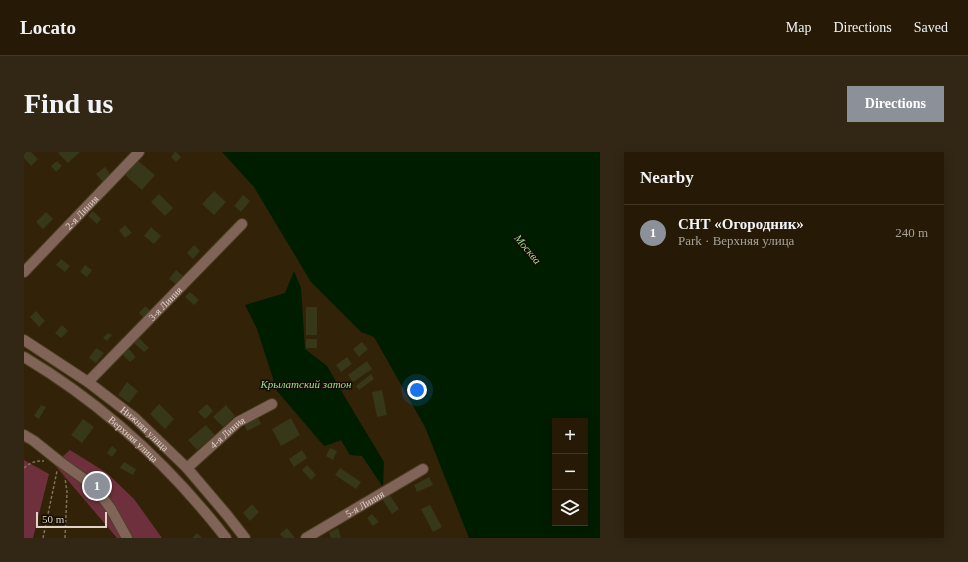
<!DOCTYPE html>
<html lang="en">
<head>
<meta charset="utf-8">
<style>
  :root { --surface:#261a06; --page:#322714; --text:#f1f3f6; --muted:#a4a19b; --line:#423828; --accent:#8c9099 }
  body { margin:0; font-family:"Times New Roman",serif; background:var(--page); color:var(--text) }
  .controls { position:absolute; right:12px; bottom:12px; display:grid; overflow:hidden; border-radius:0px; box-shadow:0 2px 10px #0003 }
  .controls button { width:36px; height:36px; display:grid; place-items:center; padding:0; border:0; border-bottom:1px solid var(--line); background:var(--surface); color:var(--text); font:20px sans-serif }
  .scale { position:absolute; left:12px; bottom:10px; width:71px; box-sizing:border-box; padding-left:4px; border:2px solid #ded3c5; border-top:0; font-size:11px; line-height:14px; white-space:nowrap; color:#ded3c5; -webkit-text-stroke:3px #140d04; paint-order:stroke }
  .you { position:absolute; left:393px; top:238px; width:14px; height:14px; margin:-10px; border:3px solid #fff; border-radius:50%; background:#1a73e8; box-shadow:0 0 0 6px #1a73e833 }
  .badge { display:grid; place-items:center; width:26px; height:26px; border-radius:50%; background:var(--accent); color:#fff; font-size:13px; font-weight:700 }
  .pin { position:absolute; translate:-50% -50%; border:2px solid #fff; box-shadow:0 1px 4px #0006 }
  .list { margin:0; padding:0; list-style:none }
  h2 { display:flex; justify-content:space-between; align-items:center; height:52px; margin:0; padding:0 16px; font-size:17px }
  h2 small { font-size:13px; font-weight:400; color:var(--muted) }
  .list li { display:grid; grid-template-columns:26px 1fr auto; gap:12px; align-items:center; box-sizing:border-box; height:56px; padding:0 16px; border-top:1px solid var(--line) }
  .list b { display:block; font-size:15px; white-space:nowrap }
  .list p { margin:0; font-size:13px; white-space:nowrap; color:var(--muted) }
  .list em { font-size:13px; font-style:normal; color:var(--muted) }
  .icon { flex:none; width:22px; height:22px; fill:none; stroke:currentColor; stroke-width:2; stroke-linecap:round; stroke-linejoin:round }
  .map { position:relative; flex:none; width:576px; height:386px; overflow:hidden; border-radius:0px }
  header { display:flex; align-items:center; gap:24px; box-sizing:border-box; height:56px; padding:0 20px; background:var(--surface); border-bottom:1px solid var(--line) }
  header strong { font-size:19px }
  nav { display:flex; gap:22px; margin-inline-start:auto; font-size:14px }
  .intro { display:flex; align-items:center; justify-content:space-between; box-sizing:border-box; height:96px; padding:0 24px }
  h1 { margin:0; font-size:28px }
  .button { padding:10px 18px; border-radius:0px; background:var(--accent); color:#fff; font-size:14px; font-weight:700 }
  main { display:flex; gap:24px; padding:0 24px }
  aside { flex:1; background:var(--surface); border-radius:0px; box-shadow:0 2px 10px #0003 }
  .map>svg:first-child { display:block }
</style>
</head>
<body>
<header>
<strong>Locato</strong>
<nav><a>Map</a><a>Directions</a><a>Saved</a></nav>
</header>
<div class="intro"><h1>Find us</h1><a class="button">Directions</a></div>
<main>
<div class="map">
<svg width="576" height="386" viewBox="0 0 576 386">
  <rect width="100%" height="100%" fill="#322208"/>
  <g fill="#6e303c">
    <path d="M46,298l37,23 27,26 28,39h-45l-63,-74z"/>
    <path d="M0,308l25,14 -16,64h-9z"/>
  </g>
  <g fill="#001d00" fill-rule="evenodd">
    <path d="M198,0h378v386h-131l-44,-111 -51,-90 -13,-5 -50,-50 -57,-95zM531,269h30v102h-30z"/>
    <path d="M270,119l7,17 4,61 22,17 22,38 35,58 -1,25 -21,-31 -12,-1 -9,-15 -10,4 -7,2 -47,-55 -20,-62 -12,-24 40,-12z"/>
  </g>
  <g fill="#37371a">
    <path d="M2,0h5l7,7 -7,7 -7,-8v-4z"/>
    <path d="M36,0h20l-12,11 -10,-10z"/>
    <path d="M151,0h1l5,5 -5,5 -5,-5z"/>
    <path d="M33,9l5,5 -6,6 -5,-6z"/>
    <path d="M114,9l17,14 -13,15 -17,-15z"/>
    <path d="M81,15l6,8 -8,7 -7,-8z"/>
    <path d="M190,39l12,11 -12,13 -12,-11z"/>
    <path d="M135,42l14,14 -8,8 -14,-14z"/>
    <path d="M219,43l7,6 -9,11 -7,-6z"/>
    <path d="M69,59l8,8 -4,5 -9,-8z"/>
    <path d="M22,60l7,7 -10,10 -7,-7z"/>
    <path d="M101,73l7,8 -7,5 -6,-8z"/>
    <path d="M127,75l10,9 -7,8 -10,-8z"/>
    <path d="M170,93l6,6 -7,8 -6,-6z"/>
    <path d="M37,107l9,7 -5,6 -9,-7z"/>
    <path d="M61,113l7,5 -5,7 -7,-5z"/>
    <path d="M152,118l7,6 -7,8 -7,-5z"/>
    <path d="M166,140l9,8 -5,5 -9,-8z"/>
    <path d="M121,154l6,5 -7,7 -5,-5z"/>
    <rect x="282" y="155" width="11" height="28"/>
    <path d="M12,159l9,10 -6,6 -9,-10z"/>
    <path d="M38,173l6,6 -7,7 -6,-5z"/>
    <path d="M84,181l4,2 -5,6 -4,-3z"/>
    <path d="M115,186l10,10 -5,4 -10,-9z"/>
    <rect x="282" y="187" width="11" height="9"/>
    <path d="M338,190l6,7 -9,8 -6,-8z"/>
    <path d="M103,195l9,10 -6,5 -9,-9z"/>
    <path d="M72,196l8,5 -8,10 -7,-5z"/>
    <path d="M323,205l5,7 -11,8 -5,-7z"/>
    <path d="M343,209l5,8 -19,13 -5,-7z"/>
    <path d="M347,222l3,5 -15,11 -3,-4z"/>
    <path d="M103,230l11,9 -9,12 -11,-8z"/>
    <path d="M358,238l5,25 -10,2 -5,-25z"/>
    <path d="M135,252l15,15 -9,10 -15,-15z"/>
    <path d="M183,252l6,7 -8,8 -7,-7z"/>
    <path d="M17,253l5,2 -7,12 -5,-3z"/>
    <path d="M202,253l9,11 -12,11 -10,-10z"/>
    <path d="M234,265l3,7 -14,7 -3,-7z"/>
    <path d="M267,266l9,17 -19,11 -9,-17z"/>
    <path d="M59,267l11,8 -12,16 -11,-8z"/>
    <path d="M182,273l9,10 -18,15 -9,-10z"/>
    <path d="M88,294l5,4 -5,7 -5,-4z"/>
    <path d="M306,296l7,3 -4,9 -7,-4z"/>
    <path d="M278,298l5,8 -13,9 -5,-8z"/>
    <path d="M100,310l12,7 -3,6 -13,-7z"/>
    <path d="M283,313l9,10 -5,5 -9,-10z"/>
    <path d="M316,316l21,14 -5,7 -21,-14z"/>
    <path d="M405,325l4,8 -16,7 -3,-7z"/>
    <path d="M365,342l10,15 -7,5 -10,-15z"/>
    <path d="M228,352l7,8 -9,9 -7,-8z"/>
    <path d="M406,353l12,22 -9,5 -12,-23z"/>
    <path d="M348,362l7,8 -6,4 -6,-8z"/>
    <path d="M263,376l8,10h-11l-4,-4z"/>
    <path d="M314,376l3,10h-10l-2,-6z"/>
    <path d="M173,381l5,5h-10z"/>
  </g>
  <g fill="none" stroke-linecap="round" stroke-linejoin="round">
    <g stroke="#4e3e26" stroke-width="12">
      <g id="minor">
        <path id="s1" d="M0,120l115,-120"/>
        <path id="s2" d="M0,188l64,42 47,36 52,50 40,47 18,23"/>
        <path id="s3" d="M0,205c79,47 146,109 202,181"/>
        <path id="s4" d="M64,230l154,-158"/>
        <path d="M0,283l10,6 25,20 35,25 17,23 16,29"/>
        <path id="s5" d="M163,316l51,-46 34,-18"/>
        <path id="s6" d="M282,386l117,-69"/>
      </g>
    </g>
    <g stroke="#7f715c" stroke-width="1.5" stroke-dasharray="3 2" stroke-linecap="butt">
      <path d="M0,316c7,-6 11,-7 20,-7"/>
      <path d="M19,386l14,-67"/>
      <path d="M41,386l2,-46 -2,-14"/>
    </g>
    <use href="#minor" stroke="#806458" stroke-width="10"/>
  </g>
  <g text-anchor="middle" stroke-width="3" stroke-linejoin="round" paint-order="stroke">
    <g font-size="10" fill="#ded3c5" stroke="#140d04">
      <text dy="4" stroke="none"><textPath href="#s1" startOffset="83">2-я Линия</textPath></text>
      <text dy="4" stroke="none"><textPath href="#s4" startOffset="110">3-я Линия</textPath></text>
      <text dy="4" stroke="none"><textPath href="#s2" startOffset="150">Нижняя улица</textPath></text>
      <text dy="4" stroke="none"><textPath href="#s5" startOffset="54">4-я Линия</textPath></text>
      <text dy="4" stroke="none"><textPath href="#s3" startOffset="137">Верхняя улица</textPath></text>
      <text dy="4" stroke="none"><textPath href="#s6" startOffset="68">5-я Линия</textPath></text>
    </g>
    <g font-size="11" font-style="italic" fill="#9bdd92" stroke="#140d04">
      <text transform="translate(504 97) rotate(50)" y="4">Москва</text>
      <text x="282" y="236">Крылатский затон</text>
    </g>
  </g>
</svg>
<div class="controls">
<button>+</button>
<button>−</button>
<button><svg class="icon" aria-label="layers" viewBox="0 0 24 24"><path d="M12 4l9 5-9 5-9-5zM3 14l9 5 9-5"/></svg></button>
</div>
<div class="scale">50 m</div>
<div class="you"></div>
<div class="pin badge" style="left:73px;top:334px">1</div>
</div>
<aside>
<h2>Nearby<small></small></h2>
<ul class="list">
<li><span class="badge">1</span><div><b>СНТ «Огородник»</b><p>Park · Верхняя улица</p></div><em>240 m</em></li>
</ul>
</aside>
</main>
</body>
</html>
